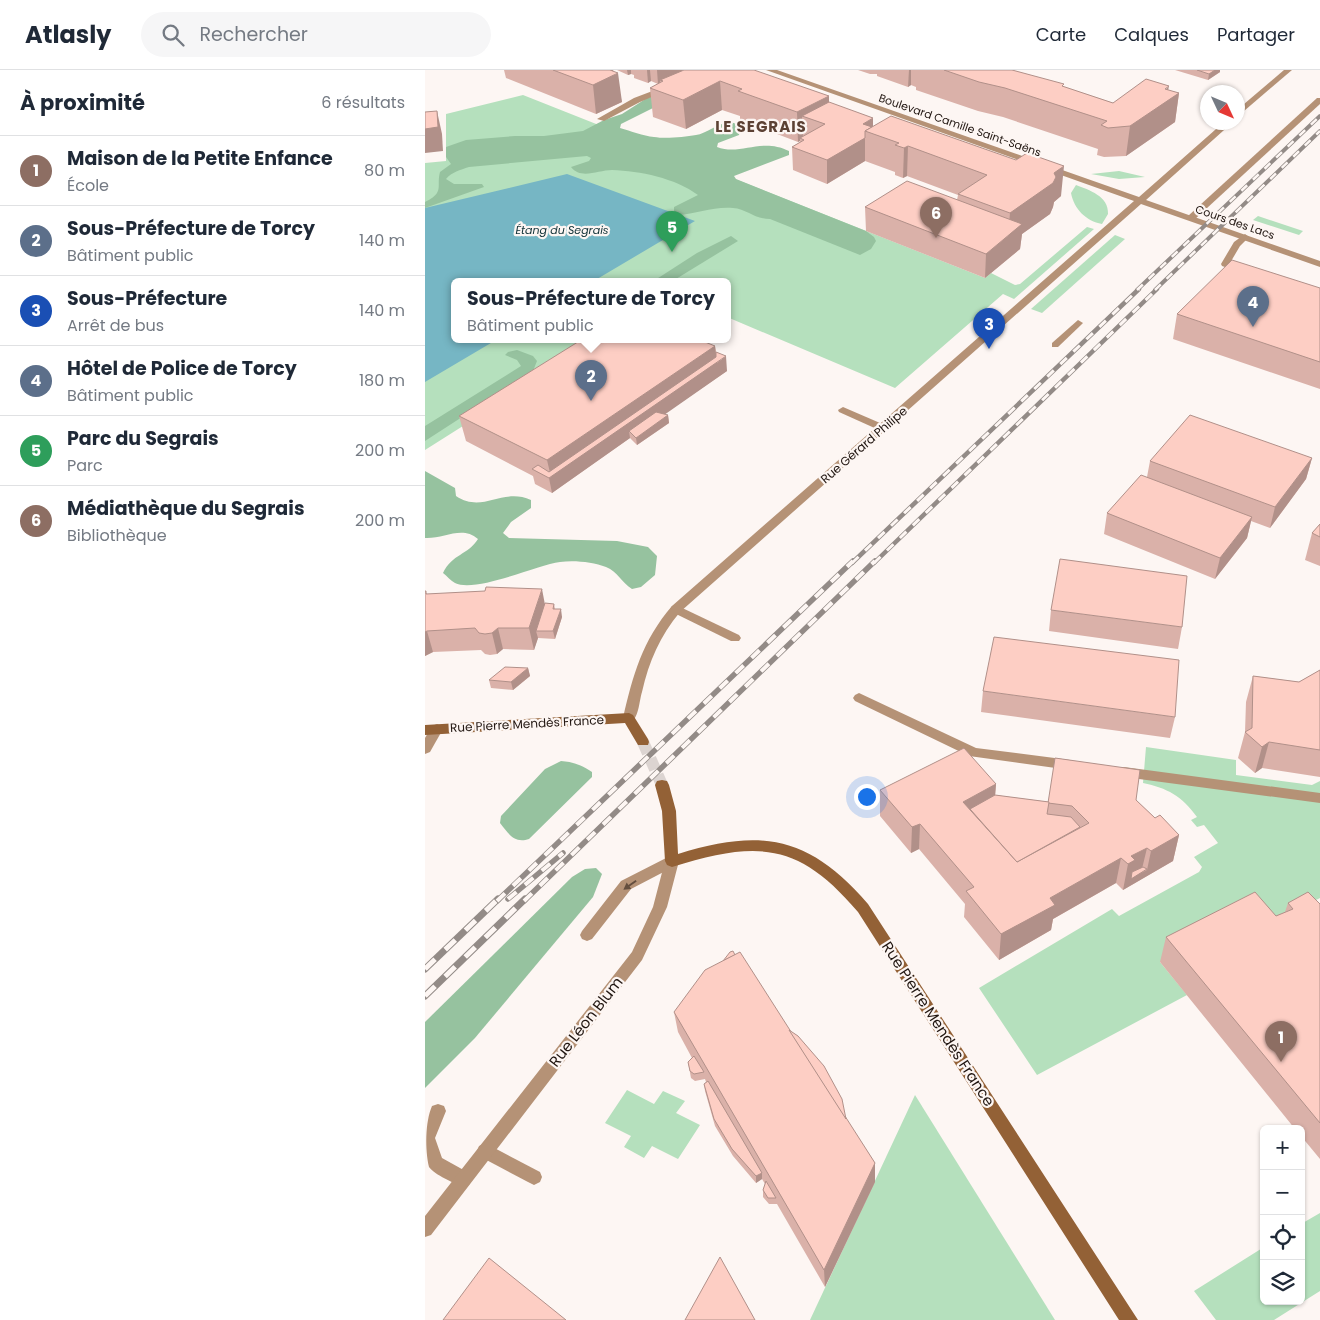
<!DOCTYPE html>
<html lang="fr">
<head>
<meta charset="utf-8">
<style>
  :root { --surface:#fff; --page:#f6f6f7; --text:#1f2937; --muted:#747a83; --line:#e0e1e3; --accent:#c83e79 }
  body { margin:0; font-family:Poppins,sans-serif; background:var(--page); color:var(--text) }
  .controls { position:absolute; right:15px; bottom:15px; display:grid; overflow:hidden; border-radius:8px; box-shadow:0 1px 4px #0004 }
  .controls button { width:45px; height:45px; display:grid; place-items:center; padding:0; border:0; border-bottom:1px solid var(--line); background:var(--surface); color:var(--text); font:25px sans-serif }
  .compass { position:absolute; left:775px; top:15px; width:45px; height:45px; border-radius:50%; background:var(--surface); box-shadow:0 1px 4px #0004; rotate:134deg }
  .you { position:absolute; left:441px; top:726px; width:18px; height:18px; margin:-12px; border:4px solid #fff; border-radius:50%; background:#1a73e8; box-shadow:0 0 0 8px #1a73e833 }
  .badge { display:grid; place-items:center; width:32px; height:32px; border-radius:50%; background:var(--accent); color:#fff; font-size:16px; font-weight:700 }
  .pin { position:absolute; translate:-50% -41px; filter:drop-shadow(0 1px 2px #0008) }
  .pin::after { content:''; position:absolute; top:26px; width:18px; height:15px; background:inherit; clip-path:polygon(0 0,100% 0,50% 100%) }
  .popup { position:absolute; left:26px; top:208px; width:280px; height:65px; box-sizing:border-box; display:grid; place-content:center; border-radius:8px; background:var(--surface); filter:drop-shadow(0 1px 4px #0005); font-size:16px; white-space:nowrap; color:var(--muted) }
  .popup b { font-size:19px; color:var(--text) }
  .popup::after { content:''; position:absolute; left:50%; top:100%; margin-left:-10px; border:10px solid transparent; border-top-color:var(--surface) }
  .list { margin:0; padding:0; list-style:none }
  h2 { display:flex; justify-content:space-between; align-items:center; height:65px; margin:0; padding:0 20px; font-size:21px }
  h2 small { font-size:16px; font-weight:400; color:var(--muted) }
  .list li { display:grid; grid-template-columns:32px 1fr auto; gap:15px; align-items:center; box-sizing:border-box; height:70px; padding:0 20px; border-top:1px solid var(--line) }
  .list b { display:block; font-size:19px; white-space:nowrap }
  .list p { margin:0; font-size:16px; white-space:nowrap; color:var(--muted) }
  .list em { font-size:16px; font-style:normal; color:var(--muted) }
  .icon { flex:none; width:28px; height:28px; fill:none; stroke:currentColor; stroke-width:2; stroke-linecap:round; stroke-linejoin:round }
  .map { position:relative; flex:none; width:895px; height:1250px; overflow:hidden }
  header { display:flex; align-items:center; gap:30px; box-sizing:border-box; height:70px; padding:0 25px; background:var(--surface); border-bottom:1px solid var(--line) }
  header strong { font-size:24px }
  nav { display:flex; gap:28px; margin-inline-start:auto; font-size:18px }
  .search { width:350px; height:45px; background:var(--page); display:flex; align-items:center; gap:12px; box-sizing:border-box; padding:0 18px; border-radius:28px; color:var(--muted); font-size:19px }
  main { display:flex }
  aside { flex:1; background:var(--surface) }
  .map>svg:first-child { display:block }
</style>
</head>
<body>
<header>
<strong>Atlasly</strong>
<div class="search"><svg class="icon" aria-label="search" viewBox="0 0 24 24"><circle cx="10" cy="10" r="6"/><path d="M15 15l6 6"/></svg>Rechercher</div>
<nav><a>Carte</a><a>Calques</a><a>Partager</a></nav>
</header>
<main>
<aside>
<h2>À proximité<small>6 résultats</small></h2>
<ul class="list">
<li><span class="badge" style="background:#8d6e63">1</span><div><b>Maison de la Petite Enfance</b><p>École</p></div><em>80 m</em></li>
<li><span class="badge" style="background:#5c6f8a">2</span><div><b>Sous-Préfecture de Torcy</b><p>Bâtiment public</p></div><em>140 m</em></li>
<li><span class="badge" style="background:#1a4fb4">3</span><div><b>Sous-Préfecture</b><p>Arrêt de bus</p></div><em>140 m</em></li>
<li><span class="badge" style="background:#5c6f8a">4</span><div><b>Hôtel de Police de Torcy</b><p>Bâtiment public</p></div><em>180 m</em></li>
<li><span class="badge" style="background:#2e9e5b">5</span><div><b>Parc du Segrais</b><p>Parc</p></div><em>200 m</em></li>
<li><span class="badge" style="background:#8d6e63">6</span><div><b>Médiathèque du Segrais</b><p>Bibliothèque</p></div><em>200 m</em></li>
</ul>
</aside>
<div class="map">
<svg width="895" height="1250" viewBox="0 0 895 1250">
  <rect width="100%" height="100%" fill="#fdf6f3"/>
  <g fill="#b5e0bd">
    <path d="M98,25l462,183 6,-5 24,12 5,-1 67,-57 7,2 -80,70 -11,-5 -108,94 -168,-71v-35h-272v58h144l-174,110v-287l21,-2v-47z"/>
    <path d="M694,101l26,6 -26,2 -28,-5z"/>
    <path d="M651,115c13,5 33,11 32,29l-6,10c-16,-3 -28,-15 -31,-31z"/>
    <path d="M833,146l45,15 -4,4 -46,-15z"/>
    <path d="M690,165l10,4 -83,74 -11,-4z"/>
    <path d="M721,677l90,13v15l76,10 8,-4v117l-62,31 -98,33 27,33 -150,80 -58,-87 133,-79 7,7 80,-44 3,-5 -8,-10 24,-14 -14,-18 -7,2 -6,-7 6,-3c-15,-21 -30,-29 -54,-34z"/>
    <path d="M202,1020l27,14 9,-13 22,10 -9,12 24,12 -22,34 -26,-13 -8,12 -20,-11 7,-11 -26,-13z"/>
    <path d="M490,1025l140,225h-245z"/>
    <path d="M895,1143v78l-46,29h-58l-22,-29 70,-44v54h37v-77z"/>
  </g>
  <g fill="#96c29f">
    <path d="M296,4l-100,50 -1,4c11,3 23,8 34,9 12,2 30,0 42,-2 14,-2 34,-23 45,-6l-2,6 -21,8 -1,4c24,9 44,-10 72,4v4l-55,21 2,3 130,52 8,6 2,4 -5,8 -11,6 -90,-36c-16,0 -23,-10 -37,-11 -18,-2 -37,6 -55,7l-4,-4v-4l24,-12c-23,-17 -58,-24 -86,-25 -14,0 -31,10 -41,-3l18,-6 2,-3 -4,-2 -118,11c-9,3 -17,5 -23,12l8,5h28l2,3 -59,21v-6c20,-10 11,-15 15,-30l11,-8 -5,-7v-10l20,-7 49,-4h29l39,-5 21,-11 18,-6 25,-16z"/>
    <path d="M306,166l7,5 -67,41h-19l45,-29z"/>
    <path d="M92,280l16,6 4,5 -4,10 -108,70v-15l96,-60 -4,-6 -12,-5 3,-3z"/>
    <path d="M0,401l30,17 1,8c27,18 46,-9 75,4v8l-20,14 -8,11 6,5 108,3 31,6 9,9 -2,19 -14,12 -9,2c-11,-7 -14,-17 -26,-22 -13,-5 -32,-7 -46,-5 -23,3 -84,31 -105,21 -4,-2 -8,-7 -12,-10 9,-19 25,-18 35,-34 -16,-14 -34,0 -53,-1z"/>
    <path d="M136,691c13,1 20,4 31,11v5l-63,62c-15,5 -21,-6 -29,-16l1,-7 44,-47z"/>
    <path d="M171,798l6,6 -9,23 -118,141 -50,50v-66l147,-145 13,-8z"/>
  </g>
  <path fill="#76b6c4" d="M142,104l128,47 -103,61h-137v58h41l-71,42v-174z"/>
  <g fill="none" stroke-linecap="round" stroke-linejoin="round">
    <path stroke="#dcd4d1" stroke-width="12" stroke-dasharray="12 6" stroke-linecap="butt" d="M218,672l19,43"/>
    <g fill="#b59276" fill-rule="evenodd">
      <path d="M892,28h3v6l-126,116h-6v-4z"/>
      <path d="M820,164l4,3 -9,9 -10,17 15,5v4h-6l-17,-6 -1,-2 13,-22z"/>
      <path d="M653,250l5,3 -2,2 -23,22h-6v-4z"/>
      <path d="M418,337l44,19 1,2 -5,3 -4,-1 -40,-18 -1,-2z"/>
      <path d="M251,535l63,30 2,3 -2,3h-8l-59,-29 -2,-3 2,-3z"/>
      <path d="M434,623l117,55 94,12 5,2 2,3 -2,3 -5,2 -101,-14 -114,-55 -2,-3 2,-3z"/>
      <path d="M12,654l5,2 1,3 -13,23 -5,2v-16l7,-12z"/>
      <path d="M699,697l196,26v10l-196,-26 -5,-1 -2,-4 2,-4z"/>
      <path d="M247,785l5,2 2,4 -2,4 -46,24 -39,50 -5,2 -5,-2 -2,-4 2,-4 39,-50z"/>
      <path d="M13,1034l6,2 2,5 -11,27 7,20 27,15 2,6 -2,6 -6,2c-9,-4 -28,-12 -34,-20 -4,-17 -4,-45 3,-61z"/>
      <path d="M60,1073l55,29 2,5 -2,5 -6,3 -6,-3 -49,-26 -2,-5 2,-5z"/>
    </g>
    <g fill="#b59276" fill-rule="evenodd">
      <path d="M341,0h11l362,127 85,-75h9l-87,78 174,61v6l-179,-63 -461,408c-20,24 -31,49 -38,80 -3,9 -3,28 -13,31l-6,-5c10,-43 19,-77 49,-112l462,-405z"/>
      <path d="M859,0h8l-55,47v-7z"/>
      <path d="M238,17l7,2 -30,13 -36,19 -7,-2 37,-21z"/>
      <path d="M247,785l5,2 2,4 -12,46 -25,53 -211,275 -6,2v-21l207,-264 21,-45 12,-46 2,-4z"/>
    </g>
    <g fill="#936136" fill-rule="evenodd">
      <path d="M204,643l4,2 15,24 1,3 -1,3h-10l-13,-22 -200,12v-10z"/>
      <path d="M237,710l5,1 2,4 7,26 2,43c84,-26 131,-18 190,50l270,416h-19l-261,-408c-60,-71 -101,-71 -186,-45l-5,-2 -2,-4 -3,-50 -7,-26 2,-4z"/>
    </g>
    <g stroke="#938b87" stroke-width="4">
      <g id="rail-far3">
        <path d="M712,220l183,-174"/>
        <path d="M730,220l165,-159"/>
      </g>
    </g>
    <g stroke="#938b87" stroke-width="4.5">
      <g id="rail-far2">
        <path d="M427,493l287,-274"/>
        <path d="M449,493l283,-274"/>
      </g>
    </g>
    <g stroke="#938b87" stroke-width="5.5">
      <g id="rail-far1">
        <path d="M83,829l55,-46"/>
        <path d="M72,831l356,-340"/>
        <path d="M99,831l351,-340"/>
      </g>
    </g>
    <g stroke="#938b87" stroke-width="7">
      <g id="rail">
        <path d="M0,899l73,-70"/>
        <path d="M0,926l100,-97"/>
      </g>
    </g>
    <use href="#rail-far3" stroke="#fdf6f3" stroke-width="2.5" stroke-dasharray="8" stroke-linecap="butt"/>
    <use href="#rail-far2" stroke="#fdf6f3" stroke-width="3" stroke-dasharray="9" stroke-linecap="butt"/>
    <use href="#rail-far1" stroke="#fdf6f3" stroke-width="4" stroke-dasharray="11" stroke-linecap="butt"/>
    <use href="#rail" stroke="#fdf6f3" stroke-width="5" stroke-dasharray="14" stroke-linecap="butt"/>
  </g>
  <g fill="#dab1a9">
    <path d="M79,0h109l9,32 -26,12 -90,-36z"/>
    <path d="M192,0h65v1l147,25v6l44,25 188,69 -7,6 -1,5 -3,7 -28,20 -2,15 -35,29 -119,-47 -1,-24 92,-7 1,-5 -51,-19 -4,2 -8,-3v-3l-30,-11 -38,23 -34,-14 -1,-23 8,-5v-1l-2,1 -58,-22v-4l-18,-6 -36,19 -33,-12 -3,-29 8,-4 -7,-3 -3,2 -14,-5v-3l-3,-1 -3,1z"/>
    <path d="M433,0h154l101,33 55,-13 11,3 -4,29 -49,34 -22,1 -7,-2 1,-6 -95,-32 -25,-6 -62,-21v-3l-5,-2 -3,2 -31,-11v-2h-7z"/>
    <path d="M750,0h45v2l-12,8z"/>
    <path d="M895,218v101l-147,-50 4,-25z"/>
    <path d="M290,276l1,6 11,19 -63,43 4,1 1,8 -32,22 -7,-7 -78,55 -17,-9 -2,-8 -67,-35 -7,-25z"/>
    <path d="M887,388l-6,21 -36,49 -19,-7 -4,17 -32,41 -111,-45 3,-21 40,-36 3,-16z"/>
    <path d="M895,454v42l-15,-6 7,-27z"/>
    <path d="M0,521l2,3 127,10 1,5 7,8 -7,22 -17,-1 -4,12 -31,-1 -6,5 -7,1 -5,-1 -4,-4 -48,2 -8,4z"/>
    <path d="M626,540l131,17 -4,22 -129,-18z"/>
    <path d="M103,598l2,8 -17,14 -22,-2 -2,-8z"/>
    <path d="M895,600v107l-58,-9 -7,5 -17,-15 7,-26 1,-30 7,-26 46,6z"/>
    <path d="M558,621l192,26 -5,21 -189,-26z"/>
    <path d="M571,714l-1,11 54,7 87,-2 19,18 24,17 -6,26 -50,29 -7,-7 -63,36 -2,11 -52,30 -35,-43 1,-13 -46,-55 -8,4 -31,-37v-26z"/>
    <path d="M863,833l32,1v255l-19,-23v-7h-6l-135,-167 6,-25 110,-21 9,-4z"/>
    <path d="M249,942l172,107 29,44v19l-50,105 -48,-83h-8l-6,-7v-7l2,-6 -3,-5 -6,4 -23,-27 -18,-30 -10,-35 -1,-7 2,-2 -1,-3 -10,2 -4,-3 -3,-16 4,-4 -14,-26z"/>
  </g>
  <g fill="#b19089">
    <path d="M185,0h3l1,5 4,-2 4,29 -26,12 -3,-29z"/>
    <path d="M202,0h4v4l-3,1z"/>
    <path d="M222,0h3l1,11 -3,2z"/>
    <path d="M232,0h25v2l-22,8v3l-2,1z"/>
    <path d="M484,0h2v15l-3,2z"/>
    <path d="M790,0h5v2l-12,8 1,-6z"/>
    <path d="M295,11l2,29 -36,19 -3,-29z"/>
    <path d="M744,16l-3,15 13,-8 -4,29 -49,34 4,-30z"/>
    <path d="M404,26v29l-4,-1 -23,-8 1,23 -3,-1v3l-2,1 -1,-30z"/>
    <path d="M12,41l5,23 1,17 -18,2v-24z"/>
    <path d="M448,48v15l-8,-2v30l-38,23v-24l36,-36z"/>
    <path d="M483,76l-1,30 -4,2 1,-30z"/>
    <path d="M639,96l-3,30 -7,6 -1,5 -3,7 -28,20 -2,15 -35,29 1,-24 22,-18 2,-23 44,-40z"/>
    <path d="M290,276l2,17 9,-7 1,15 -93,65 -5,-5 1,7 -78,55 -3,-15 2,-1 -4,-17z"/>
    <path d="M243,345l1,8 -32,22 -1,-7z"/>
    <path d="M887,388l-6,21 -36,49 5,-21z"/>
    <path d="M827,447l-5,21 -32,41 5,-21z"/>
    <path d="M117,519l4,21 -10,21 2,7 -4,12 -5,-22z"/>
    <path d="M136,539l1,8 -7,22 -2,-8z"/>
    <path d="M73,558l5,21 -6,5 -5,-21z"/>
    <path d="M2,561l6,21 -8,4v-24z"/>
    <path d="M103,598l2,8 -17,14 -2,-8z"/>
    <path d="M844,672l-7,26 -7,5 7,-26z"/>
    <path d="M571,714l-2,26 -23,12 -8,-20z"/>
    <path d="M495,754l-1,25 -8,4 1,-26z"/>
    <path d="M754,765l-6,26 -50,29 5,-26 3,-8 16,-8 -6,25 6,-3 4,-19z"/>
    <path d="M696,788l-5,25 -63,36 -2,11 -52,30 2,-26 49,-36z"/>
    <path d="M450,1093v19l-50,105 -1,-17z"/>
    <path d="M337,1103v6l-6,4v-7z"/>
  </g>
  <g fill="#fdcec4" stroke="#b19089">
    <path d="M128,0h57l8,3 -25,12z"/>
    <path d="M259,0h70l75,26 -32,16 -59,-21 4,-2 -22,-8 -37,19 -33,-12 13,-7 -3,-1z"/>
    <path d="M519,0h68l52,14 -2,2 51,17 33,-24 23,7 -4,3 14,4 -49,33 -22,2 -7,-3 6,-4 -102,-33 -26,-6z"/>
    <path d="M772,0h18l-6,4z"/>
    <path d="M404,32l44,16 -10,6 9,3 -7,4v7l-38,22 -35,-13 12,-7 -4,-2 25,-14 -23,-8z"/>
    <path d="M12,41l1,16 -13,2v-17z"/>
    <path d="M466,46l125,44 11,-7 37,13 -10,7 2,4 -3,6 -43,30 -52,-19 29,-19 -79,-29 -4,2 -9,-3 4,-2 -34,-12z"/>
    <path d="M482,111l115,43 -36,30 -121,-47z"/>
    <path d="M807,190l88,28v74l-143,-48z"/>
    <path d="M156,270h119l15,6 -168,114 -88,-44z"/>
    <path d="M291,282l10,4 -177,122 -17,-9 6,-4 11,7 167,-115z"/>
    <path d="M231,342l12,3 -32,23 -7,-7z"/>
    <path d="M765,345l122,43 -37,49 -125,-46z"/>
    <path d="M716,405l111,42 -32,41 -113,-45z"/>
    <path d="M895,454v13l-8,-4z"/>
    <path d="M635,489l127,17 -5,51 -131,-17z"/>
    <path d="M61,517l56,2 -13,39h-31l-6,5 -7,1 -6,-1 -4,-5 -48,3 -2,1v-41h1v3l59,-3z"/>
    <path d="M120,533l9,1 -1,5h8l-8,22h-17z"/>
    <path d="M569,567l185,23 -4,57 -192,-26z"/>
    <path d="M80,597l23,1 -17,14 -22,-2z"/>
    <path d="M895,600v80l-51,-8 -7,5 -17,-15 7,-4 1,-52 46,6z"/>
    <path d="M539,678l32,36 -33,18 54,60 72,-39 -17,-17 -24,-3 7,-45 85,12 -4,30 19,18 5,-3 19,20 -28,16 -4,-3 -16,8 4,4 -7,4 -7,-6 -71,40 5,7 -54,29 -35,-43 8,-4 -54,-63 -8,3 -32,-37z"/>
    <path d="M570,725l54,7 -2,12 24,3 9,10 -63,35 -47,-53z"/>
    <path d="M718,797l4,2 -16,10 1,-7z"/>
    <path d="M830,822l21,24 17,-7 -5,-6 20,-11 12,12v219l-154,-186z"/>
    <path d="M308,881l2,4 -12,6 7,-9z"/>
    <path d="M315,882l135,211 -51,107 -150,-258 31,-42z"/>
    <path d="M364,960l9,6 26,30 18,33 4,20z"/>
    <path d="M269,986l10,16 -10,2 -4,-3 -2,-9z"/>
    <path d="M283,1011l54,92 -6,3 -24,-27 -18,-30 -10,-35z"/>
    <path d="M341,1111l10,17h-8l-5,-8z"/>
    <path d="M295,1187l35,63h-70z"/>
    <path d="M64,1188l77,62h-123z"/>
  </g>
  <defs><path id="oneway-solid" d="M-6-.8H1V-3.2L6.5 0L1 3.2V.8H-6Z" transform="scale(1.25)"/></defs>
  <use fill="#644e3e" href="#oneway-solid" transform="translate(205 815) rotate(145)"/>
  <g text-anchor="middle" stroke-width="4.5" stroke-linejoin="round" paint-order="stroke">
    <g font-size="11" fill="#211611" stroke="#fdf6f3">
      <text transform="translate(535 55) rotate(19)" y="4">Boulevard Camille Saint-Saëns</text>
      <text transform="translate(810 152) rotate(19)" y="4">Cours des Lacs</text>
    </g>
    <g font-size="11" font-style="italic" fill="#0f3036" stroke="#fdf6f3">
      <text x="137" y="164">Étang du Segrais</text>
    </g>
    <g font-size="12" fill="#211611" stroke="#fdf6f3">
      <text transform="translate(439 375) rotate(-41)" y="4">Rue Gérard Philipe</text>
      <text transform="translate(102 654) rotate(-3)" y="4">Rue Pierre Mendès France</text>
    </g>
    <g font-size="15" font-weight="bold" letter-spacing="1" fill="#5c4134" stroke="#fdf6f3">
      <text x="336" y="62">LE SEGRAIS</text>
    </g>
    <g font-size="15" fill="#211611" stroke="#fdf6f3">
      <text transform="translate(161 952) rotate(-52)" y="5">Rue Léon Blum</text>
      <text transform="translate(513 954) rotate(57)" y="5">Rue Pierre Mendès France</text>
    </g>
  </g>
</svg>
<div class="controls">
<button>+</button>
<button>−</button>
<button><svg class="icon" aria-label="locate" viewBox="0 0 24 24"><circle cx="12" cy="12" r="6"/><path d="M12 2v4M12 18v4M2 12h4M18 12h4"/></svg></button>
<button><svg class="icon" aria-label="layers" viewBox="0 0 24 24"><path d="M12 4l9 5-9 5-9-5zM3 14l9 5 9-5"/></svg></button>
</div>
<svg class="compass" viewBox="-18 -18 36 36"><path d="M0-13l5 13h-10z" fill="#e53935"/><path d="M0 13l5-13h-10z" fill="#747a83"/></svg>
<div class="you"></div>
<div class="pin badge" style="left:856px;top:992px;background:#8d6e63">1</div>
<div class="pin badge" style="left:166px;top:331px;background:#5c6f8a">2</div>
<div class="popup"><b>Sous-Préfecture de Torcy</b>Bâtiment public</div>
<div class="pin badge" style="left:564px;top:279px;background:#1a4fb4">3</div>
<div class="pin badge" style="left:828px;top:257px;background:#5c6f8a">4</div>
<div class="pin badge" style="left:247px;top:182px;background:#2e9e5b">5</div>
<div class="pin badge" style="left:511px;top:168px;background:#8d6e63">6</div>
</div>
</main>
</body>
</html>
